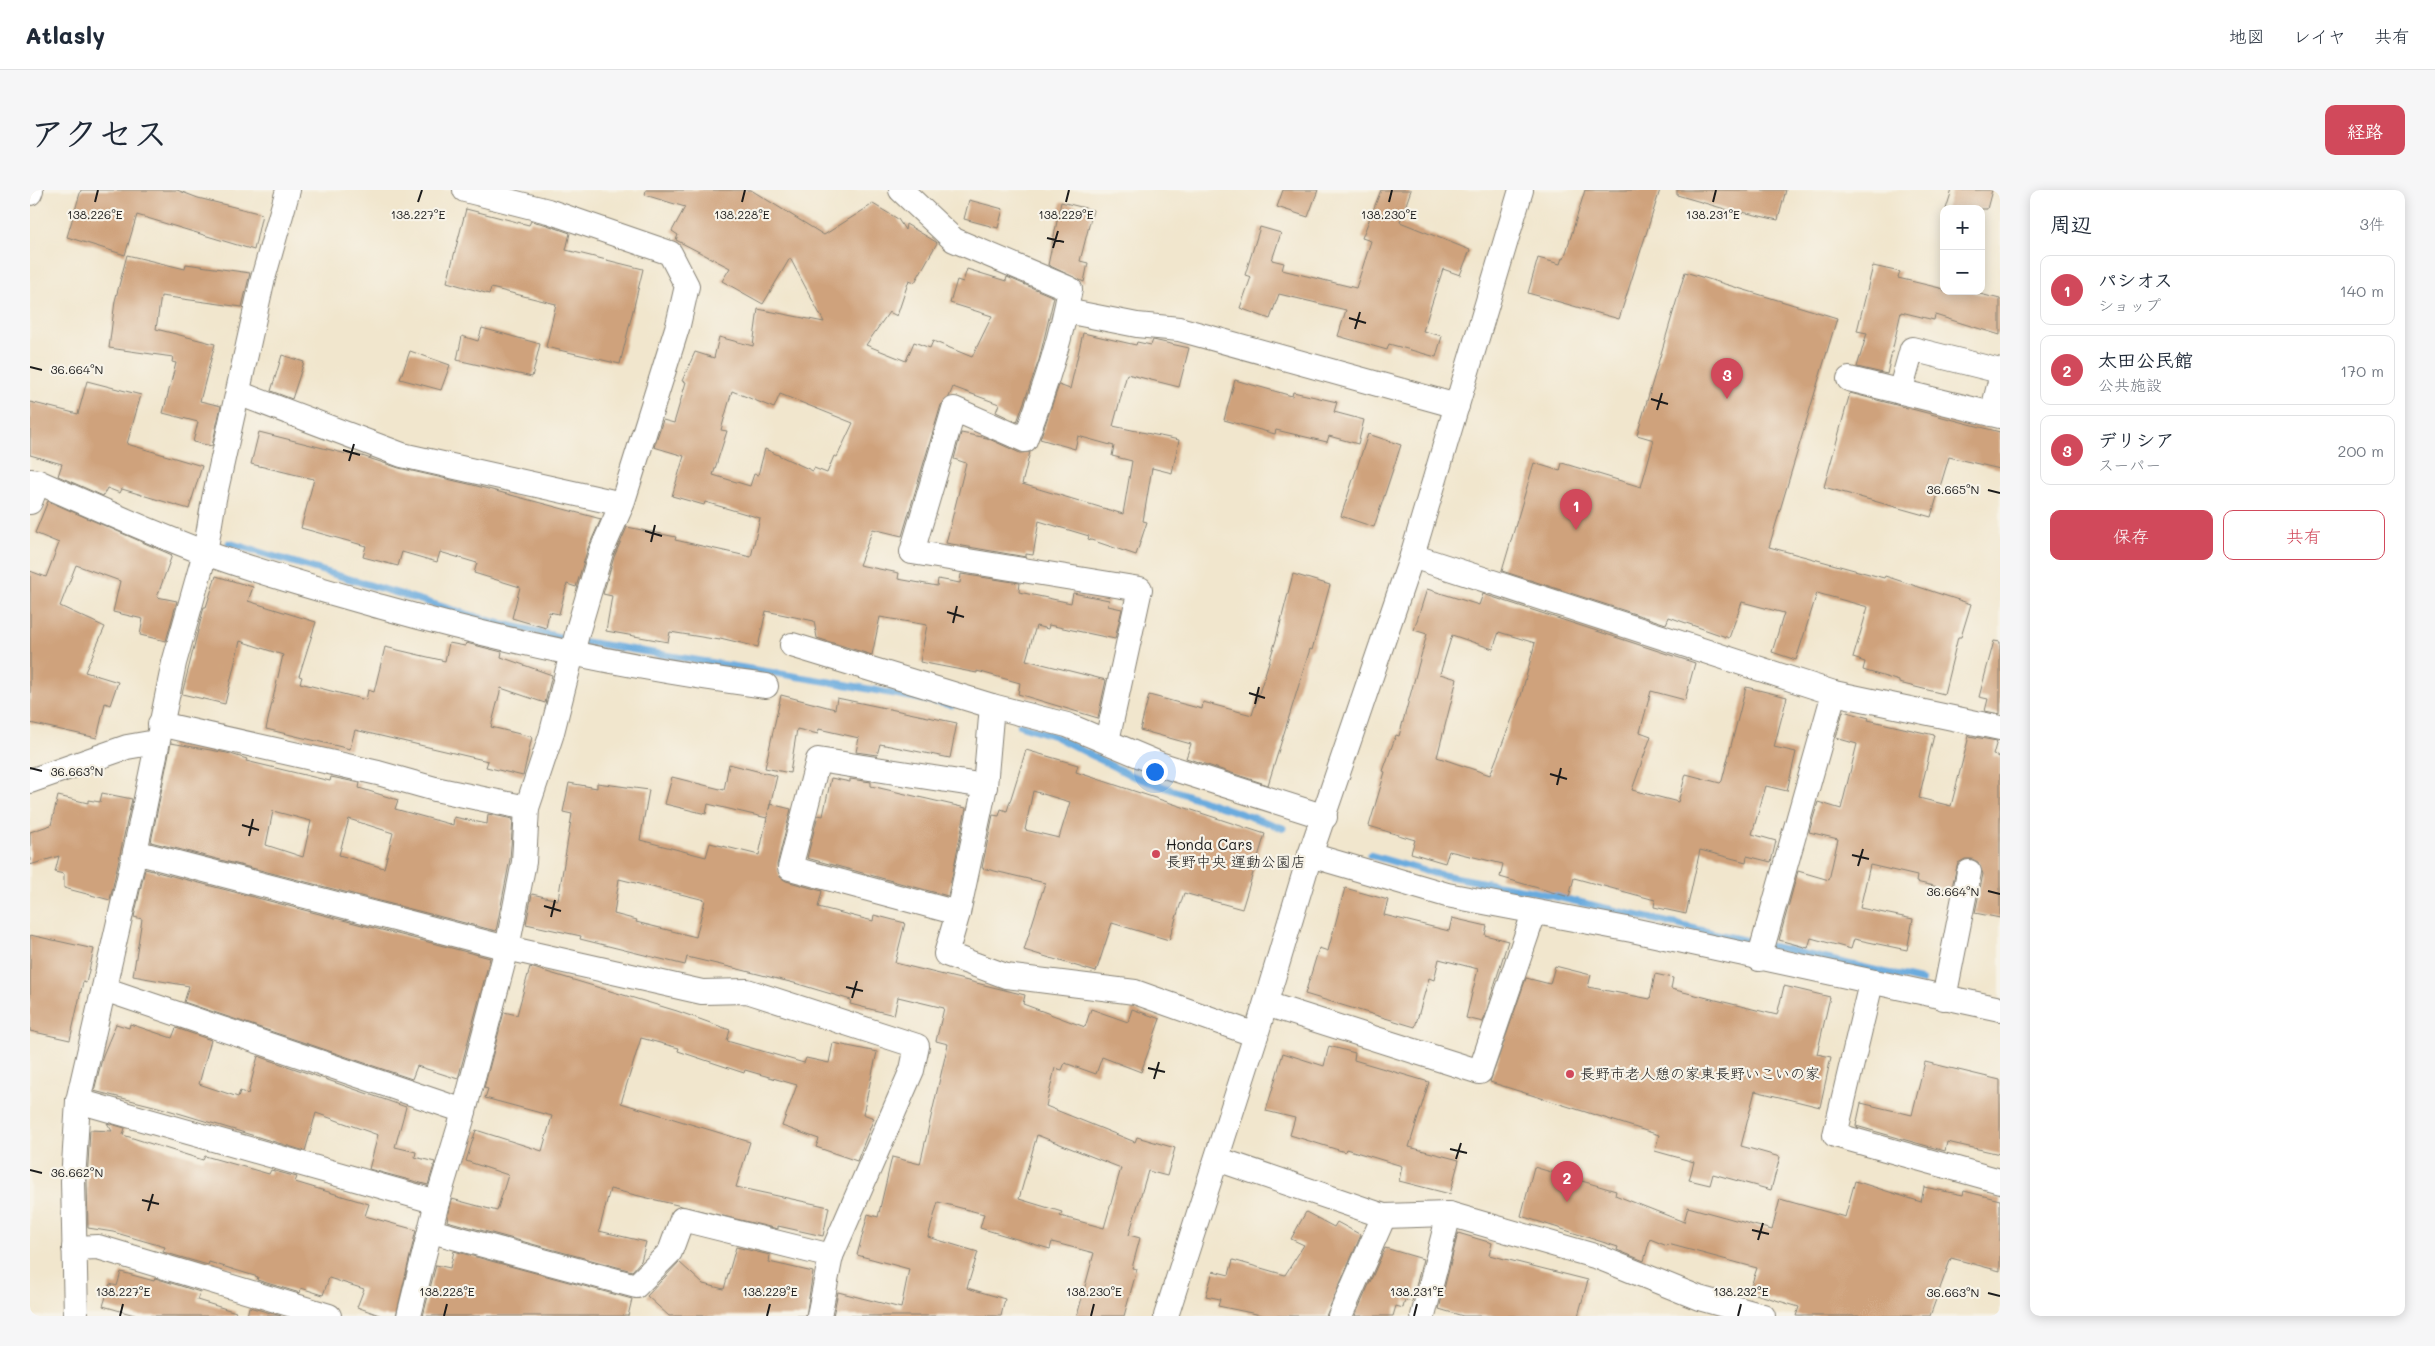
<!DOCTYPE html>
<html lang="ja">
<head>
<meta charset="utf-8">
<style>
  :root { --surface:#fff; --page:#f6f6f7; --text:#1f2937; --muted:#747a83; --line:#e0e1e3; --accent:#d1495b }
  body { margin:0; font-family:Mali,"Klee One",sans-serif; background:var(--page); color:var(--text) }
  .controls { position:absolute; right:15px; top:15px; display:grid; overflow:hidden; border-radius:10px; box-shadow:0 2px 12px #0003 }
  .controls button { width:45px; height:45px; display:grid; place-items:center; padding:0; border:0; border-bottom:1px solid var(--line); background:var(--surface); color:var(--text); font:25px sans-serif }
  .you { position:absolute; left:1124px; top:581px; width:18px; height:18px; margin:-12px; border:4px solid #fff; border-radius:50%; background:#1a73e8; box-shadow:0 0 0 8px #1a73e833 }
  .badge { display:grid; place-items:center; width:32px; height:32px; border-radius:50%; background:var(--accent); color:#fff; font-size:16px; font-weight:700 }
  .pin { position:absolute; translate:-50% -41px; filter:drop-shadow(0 1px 2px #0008) }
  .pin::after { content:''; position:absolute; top:26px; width:18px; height:15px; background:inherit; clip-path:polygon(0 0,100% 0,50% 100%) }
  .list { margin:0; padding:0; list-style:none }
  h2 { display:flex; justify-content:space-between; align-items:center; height:65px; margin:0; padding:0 20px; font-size:21px }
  h2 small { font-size:16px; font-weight:400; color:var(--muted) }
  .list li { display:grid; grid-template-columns:32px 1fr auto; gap:15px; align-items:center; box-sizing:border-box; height:70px; margin:0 10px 10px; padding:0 10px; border:1px solid var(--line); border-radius:10px }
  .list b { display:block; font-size:19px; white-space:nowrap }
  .list p { margin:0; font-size:16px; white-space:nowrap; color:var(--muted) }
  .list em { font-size:16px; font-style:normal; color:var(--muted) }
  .actions { display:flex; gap:10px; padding:15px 20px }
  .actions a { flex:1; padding:11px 0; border:1px solid var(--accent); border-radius:10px; text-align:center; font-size:18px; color:var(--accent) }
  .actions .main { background:var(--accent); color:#fff }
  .map { position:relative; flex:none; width:1970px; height:1126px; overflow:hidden; border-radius:10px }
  header { display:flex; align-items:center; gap:30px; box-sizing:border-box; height:70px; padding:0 25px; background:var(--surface); border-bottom:1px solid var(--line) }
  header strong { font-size:24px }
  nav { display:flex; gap:28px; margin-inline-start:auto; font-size:18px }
  .intro { display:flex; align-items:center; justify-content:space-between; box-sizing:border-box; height:120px; padding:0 30px }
  h1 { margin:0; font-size:35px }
  .button { padding:12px 22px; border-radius:10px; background:var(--accent); color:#fff; font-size:18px; font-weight:700 }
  main { display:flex; gap:30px; padding:0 30px }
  aside { flex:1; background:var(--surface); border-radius:10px; box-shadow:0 2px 12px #0003 }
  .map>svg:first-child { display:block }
</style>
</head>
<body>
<header>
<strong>Atlasly</strong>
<nav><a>地図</a><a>レイヤ</a><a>共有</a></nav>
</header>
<div class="intro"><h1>アクセス</h1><a class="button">経路</a></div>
<main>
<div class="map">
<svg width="1970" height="1126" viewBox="0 0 1970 1126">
  <rect width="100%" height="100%" fill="#f7f3e8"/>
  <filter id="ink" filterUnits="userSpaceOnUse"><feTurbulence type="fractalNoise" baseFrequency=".02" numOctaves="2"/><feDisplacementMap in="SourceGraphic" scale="10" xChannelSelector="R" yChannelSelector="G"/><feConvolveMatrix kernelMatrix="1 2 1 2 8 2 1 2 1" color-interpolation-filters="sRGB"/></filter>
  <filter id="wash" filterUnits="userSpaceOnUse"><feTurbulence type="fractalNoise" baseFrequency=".0096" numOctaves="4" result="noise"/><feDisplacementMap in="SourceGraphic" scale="20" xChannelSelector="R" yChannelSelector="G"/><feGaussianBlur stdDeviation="1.12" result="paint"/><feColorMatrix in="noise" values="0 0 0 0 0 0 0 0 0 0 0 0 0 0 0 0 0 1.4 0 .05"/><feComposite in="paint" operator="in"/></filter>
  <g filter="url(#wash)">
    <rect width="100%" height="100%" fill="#f1e6cd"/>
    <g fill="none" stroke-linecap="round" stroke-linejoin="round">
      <g stroke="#6babde" stroke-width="7">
        <path d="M199,353l265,79 74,17 274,45 110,21"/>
        <path d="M990,535l34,11 78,40 151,52"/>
        <path d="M1340,665l62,18 99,18 391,90"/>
      </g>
    </g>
    <g id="blocks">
      <g fill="#cfa27b" fill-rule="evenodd">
        <path d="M51,0h96l21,8 64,16 -8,36 -117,-35 -12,40 -58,-18z"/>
        <path d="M616,0h105l73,45 49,-31 25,15 7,11 1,-6 30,18 1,1 -22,39 -6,-2 -12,36 -8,-4 -23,33 40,16 8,-19 16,6 3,-7 39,16 20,-41 -42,-13 7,-23 6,2 4,-13 39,12 1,-4 47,20 -15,63 -22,62 -21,-10 3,-8 -46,-17 -4,10 -8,8 -39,131 -29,-7 -14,36 40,8 -1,6 39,7 1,-7 22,4 1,-9 59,9 -1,9 52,11 2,-10 36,7 -1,6 14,3 -7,30 -66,-14 -1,4 -12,-3 -10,34 80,20 -8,38 -80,-24 2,-11 -43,-12v2l-57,-11 7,-37 -47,-8 -8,38 -55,-17 -3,-17 -48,-10 -8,36 -38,-9v2l-50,-8 -2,10 -62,-11 6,-35 -9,-2 11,-37 13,-30 49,10 -1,3 76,17 9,-39 -55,-16 -1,3 -32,-9 12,-40 -30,-9 9,-27 11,3 12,-41 -4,-1 13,-29 19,6 5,-21 34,9 5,-37 66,13 -34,-64 -27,46 -41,-23 8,-13 -54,-28 2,-5 -6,-4 13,-24 -40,-12zM702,201l42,17 6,-14 73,29 -16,34 -3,-1 -7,17 -13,-5 -1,3 -48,-22 -7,26 -4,-1 -4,12 -37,-11 14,-44 -6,-1z"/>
        <path d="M1253,0h35l-10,27 -31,-10z"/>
        <path d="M1351,0h30l-11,32 70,28 -10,25 -17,-6 -20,62 19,5 -6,21 -47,-13 -2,6 -49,-14 8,-26 -67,-16 -9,25 -30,-11 11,-31 -6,-2 15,-48 21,6 -9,27 12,3 -2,7 74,18 15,-47 -9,-3z"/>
        <path d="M1555,0h75l-41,129 -91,-26 10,-35 22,6 2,-6 2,1z"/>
        <path d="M1647,0h109l-8,30 -36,-8v2l-65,-19z"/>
        <path d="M1922,0h40l-5,19h-41z"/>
        <path d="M939,10l34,9 -5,19 -34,-9z"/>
        <path d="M1031,12l32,8 -13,51 8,2 -4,19 -36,-17z"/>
        <path d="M436,19l63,16 2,-4 13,3 26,9 -4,17 77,19 -23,95 -74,-17 10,-43 -65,-16 -2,6 -42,-12z"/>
        <path d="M97,65l58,14 1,-5 64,9 -8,34 -81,-11 -5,33 59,15 -15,57 21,5 -9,40 -19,-4 5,-20 -35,-9 13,-50 -4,-1 1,-5 -64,-9 6,-47z"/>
        <path d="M1843,76l27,6 -2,6 46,11v2h24l32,8v36l-65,-20 -1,5 -33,-8 -14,62 -30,-7 10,-34 -10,-2z"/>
        <path d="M1655,82l152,46 -68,229 115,31 1,-2 86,28 -10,33h-3l-14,57 -45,-11v-2l-36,-11 2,-8 -12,-4 15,-51 -51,-14 -21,67 -24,-8 12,-39 -42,-11 -13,36 -60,-21 -3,7 -164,-53 32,-108 26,8 2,-8 79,24 13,-47 -17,-5z"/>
        <path d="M452,138l58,16 -8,33 -75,-17 5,-24 16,5z"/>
        <path d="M1053,143l53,12 1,-3 14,3 2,-5 36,8 -10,39 -52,-13 -14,52 66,14 -7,33 -20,-5 -9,53 4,1 -11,33 -48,-16 1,-3 -50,-15 -6,34 -7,-1v3l-80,-14 20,-80 -12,-4 7,-26 26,5 33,15 10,-1 -8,32 101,30 9,-53 -20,-5 2,-10 -36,-10 -3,13 -35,-10 19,-54 11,4z"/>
        <path d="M380,161l40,14 -9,25 -41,-11z"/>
        <path d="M252,165l22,7 -12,37 -21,-8z"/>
        <path d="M1205,190l57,16 1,-4 44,10 -3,10 30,8 -6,24 -29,-8 -2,6 -51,-12 -1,4 -51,-14z"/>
        <path d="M57,191l54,14 -14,49 75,22 -13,43 -67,-20 -2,4 -13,-5 -4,8 -45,-20 4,-12 -32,-9v-53l48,12z"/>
        <path d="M1820,203l150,39v37l-51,-12 -18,60 -107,-30z"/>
        <path d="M229,242l96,24 1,-2 43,14 74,17 128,34 -13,29 -12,39 -9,-3 -8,30 -10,-2 -3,16 -34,-10 8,-31 -46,-14 3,-10 -37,-11 -3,10 -35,-10 -4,14 -35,-9 3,-11 -65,-18 13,-49 -63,-15z"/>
        <path d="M1338,244l33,11 -27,82 -33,-11z"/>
        <path d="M18,311l124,54 -15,42 20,4 -11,40 -26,-6 3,-16 -30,-7 7,-31 -44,-16 -16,41 45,21 -20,45 33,10 -8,23 -5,-2 -8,35 -67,-15v-152l16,6 13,-34 -24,-10z"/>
        <path d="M1263,384l37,11 -18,65 -2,-1 -42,136 -82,-27 5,-14 -51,-14 9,-35 53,14 1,-7 49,13 24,-75z"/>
        <path d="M186,386l37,11 -5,14 68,21 -17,54 3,1 -2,6 66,17 2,-10 6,2 11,-45 60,14 4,-18 16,3 1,-3 36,9 -1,5 51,18 -7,28 -44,-15 -10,39 41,10 -9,39 -37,-9 2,-6 -133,-31 -5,19 -84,-20 17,-74 -43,-14 -15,63 -43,-10 22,-87h2z"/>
        <path d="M1397,399l52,16 4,-11 212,69 -10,37 -34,-9 -11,41 11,4 -19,54 46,12 8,-28 34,9 2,-2 24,-94 41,10 -13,50 22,5 -9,39 -21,-5 -14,48 24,7 -5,21 -24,-6 -1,6 -46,-12 -14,64 -32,-7 1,-7 -81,-22 -5,19 -69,-20 3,-13 -54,-13 -4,12 -34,-10 4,-13 -46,-14 16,-54 -2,-1 13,-36 3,1 28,-102 -13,-4zM1469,442l36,11 -14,53 -31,79 -53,-18 20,-78 -17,-5 12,-39 41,14z"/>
        <path d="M1964,451l6,1v72l-15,-3 3,-12 -9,-2z"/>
        <path d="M751,505l54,14 2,-11 120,25 -7,35 -70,-14 -3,11 -21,-3 3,-14 -40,-9 -1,5 -21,-5 -7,44 -25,-5z"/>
        <path d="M1813,521l26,7 -1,2 66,15 -15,63 32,8 18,-70 28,5 -4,14 7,2v161l-25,-5 8,-39 -5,-12 -6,-3h-7l-7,4 -7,27 -35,-8 1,-6 -47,-11 -10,43 53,11 -6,31 -53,-11 -3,10 -40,-11 -3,10 -29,-8 19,-69 31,9 9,-41 -29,-7 9,-30 23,7 16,-65 -21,-6z"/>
        <path d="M141,553l56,10 20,6 -1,2 84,20 1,-4 29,6 -1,5 39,12 -3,9 58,16 1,-8 33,7 1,-10 25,5 -3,40 -14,72 -345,-89zM243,621l38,10 -8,36 -37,-12zM319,629l44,14 -9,35 -45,-13z"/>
        <path d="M996,560l52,15 -2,7 189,62 -23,75 -58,-16 -15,47 -57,-17 -16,49 -72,-22 21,-67 -63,-15 11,-53 6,1 2,-7 6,2zM1003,601l37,11 -11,36 -34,-8z"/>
        <path d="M699,574l48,12 -10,42 -59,-14 -2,10 -41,-10 7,-27 52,13z"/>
        <path d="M801,588l19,4v-3l21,3v4l95,22 -18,88 -141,-38 11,-43 5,1z"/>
        <path d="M539,593l28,5v-5l52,7 -9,50 66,17 4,-14 49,12 11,-51 21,5 -14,56 3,12 6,4 36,10 -4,16 55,14 1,-6 31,8 -10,40 130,32 -2,9 62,23 6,-18 37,13 4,-13 28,10 -19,53 -39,-15 -6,17 -31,-11 -3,7 -7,-2 -9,38 89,36 2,-5 38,11 -8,28 -19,-5 -19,64 11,3 -8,30 5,1 -13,47h-47l17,-63 -42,-11 -2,7 -70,-21 4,-14 -46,-12 -10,35 50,15 -11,36 38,11 -4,17h-168l5,-24 63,16 8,-39 -52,-14 11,-41 10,3 14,-60 28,7 28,-120 -12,-3 8,-33 -46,-11 -4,18 -44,-11 1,-4 -53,-16 -60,-15 -51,-12 -2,8 -105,-26 1,-3 -55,-12 6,-30 26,6 14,-86 -9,-2zM589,689l86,21 -9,37 -60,-15 1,-2 -23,-6zM1007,945l84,33 -17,60 -44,-12 2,-4 -43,-13z"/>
        <path d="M72,603l30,6 -22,101 -46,-12v-14l-9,-2 4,-16 -29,9v-33l21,-7 7,-29 30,7v-3l12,2z"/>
        <path d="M115,679l345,89 -32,121 -41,-13 -5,13 -3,-1 -225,-76 5,-16 -56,-10 9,-57 -8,-2z"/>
        <path d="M1315,698l43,12 -4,15 65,16 3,-13 35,8 -2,9 23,6 -25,81 -17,-4 12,-49 -39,-10 -5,21 -5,-2 -14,49 -110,-33 14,-46 9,3z"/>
        <path d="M0,745l64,14 -8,34 -3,-1 -13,58 -40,-9z"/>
        <path d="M1525,776l36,9 -3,12 62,12 5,-25 18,4 -2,11 106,26 7,-29 46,11 -13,57 14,3 -11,50 -65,-16 -14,55 39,11 -9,33 -58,-16 -3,11 -21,-5 5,-18 -39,-11 4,-16 -169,-53 36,-104 24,6z"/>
        <path d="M500,777l147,44 53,19 -3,11 77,22 2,-5 23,5 4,-20 44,9 -14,62 11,4 -17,43 -41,-14 3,-8 -37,-13 15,-41 -52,-15 -1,3 -66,-22 1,-3 -38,-10 -20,65 129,39 -14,45 93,20 -6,29 -45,-10v3l-168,-40 -11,42 47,11 -5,19 -9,10 -185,-50 5,-22 45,12 11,-36 -42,-14 10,-31 66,21 10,-35 -67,-18 3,-9 -4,-1 20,-76 13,3z"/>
        <path d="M86,834l13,4 1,-4 42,14 4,-10 35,12 -12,44 39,13 2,-6 8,3 10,-38 148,51 -11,40 21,5 -1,5 20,5 -7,23 -59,-16 9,-34 -62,-22 -11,38 -147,-44 -64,-16 9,-36z"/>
        <path d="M1299,856l26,7 -1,7 75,22 -20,65 50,13 -9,34 -51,-13 3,-15 -56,-17 -1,3 -55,-17 5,-17 -29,-7 17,-58 41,13z"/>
        <path d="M1895,872l75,18v74l-53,-12 -2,9 -89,-25 5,-23 51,12z"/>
        <path d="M77,933l18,5 -2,7 80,25 2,-4 64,18 2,-4 26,7 -2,5 74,22 -4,12 51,14 -20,86h-14l-25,-9 7,-18 -35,-11 -6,17 -22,-7 -1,5 -43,-13 1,-3 -49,-15 -1,3 -45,-13 2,-5 -52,-15 -25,-4 -1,-47 3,-51 22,1z"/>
        <path d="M1504,977l82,24 -1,4 69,27 4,-15 84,23 8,-31 65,18 10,-36 66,21 3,-15 39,8 1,-4 36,9v71l-49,-13 -21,58h-134l3,-9 -50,-15 8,-24 -89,-24 -1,2 -17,-7 -6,22 -27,-11 1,-3 -97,-31z"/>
        <path d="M1276,1022l28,15 3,-5 24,13 -35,81h-60l-48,-10 2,-7 -14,-3 7,-25 16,4 4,-15 52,15 19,-30 -13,-6z"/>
        <path d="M1428,1043l34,10 -3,12 99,25 -10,36h-115l-24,-7z"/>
        <path d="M706,1057l34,8 -1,7 44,10 -7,44h-137l-22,-20 32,-34 24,22 21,5z"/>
        <path d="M1355,1058l38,11 -11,43 -7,-2 -2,8 -7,-2 -3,10h-38z"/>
        <path d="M424,1061l178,48 -4,17h-205l13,-51 14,3z"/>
        <path d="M91,1082l33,9 1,-3 45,14 -3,8 39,12 -1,4h-97l-35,-10 7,-22 7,2z"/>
        <path d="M219,1117l32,9h-34z"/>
      </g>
    </g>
  </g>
  <g filter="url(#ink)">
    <use href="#blocks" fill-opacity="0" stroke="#868174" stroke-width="1"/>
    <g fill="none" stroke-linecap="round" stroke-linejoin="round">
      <g stroke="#868174" stroke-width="26">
        <g id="minor">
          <path d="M871,0l53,50 116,49c-9,51 -26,102 -45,151l-71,-31 -42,143 228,37 -33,152"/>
          <path d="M0,3l1,-3"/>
          <path d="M1036,121l71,14 42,4 278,77"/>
          <path d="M1819,189l151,37"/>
          <path d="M1870,202l12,-43 88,22"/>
          <path d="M208,203l164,62 220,49"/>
          <path d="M1962,224l8,-32"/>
          <path d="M0,291l8,1c55,24 109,49 165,70 58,21 119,38 179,55 126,35 254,62 384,79"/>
          <path d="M0,312l8,-20"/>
          <path d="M1382,366l422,137 166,35"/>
          <path d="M762,455l200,61 75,19 95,40 163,52"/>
          <path d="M962,516l-7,80 -27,127 -12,41 60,22 129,16 121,43"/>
          <path d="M130,534l218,49 57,16 92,19"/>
          <path d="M0,591l97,-34 29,-5"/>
          <path d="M105,662l372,96 195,44 45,-1 170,55 -5,24 -81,186"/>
          <path d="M1280,665l137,40 185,35 368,79"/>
          <path d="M928,723l-168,-45 28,-108 167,26"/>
          <path d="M1729,769l75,-266"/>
          <path d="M1841,793l-36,152 165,46"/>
          <path d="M74,799l360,122"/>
          <path d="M1914,808l25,-126"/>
          <path d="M1236,814l214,68 54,-159"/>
          <path d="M48,911l359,101"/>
          <path d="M1187,969l167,57 65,-2 149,43 101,41 64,18"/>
          <path d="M401,1041l205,55 34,-34 12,-33 149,37 -12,60"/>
          <path d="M44,1058l24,-1 231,69"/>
          <path d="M46,1126l-3,-135 5,-80 57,-249 39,-189 31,-110 9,-54 48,-217 26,-92"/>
          <path d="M379,1126l28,-114 25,-83 45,-171 17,-86 3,-54 24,-72 27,-106 23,-78 21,-48 56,-179 9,-39 -17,-33 -122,-42 -83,-21"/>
          <path d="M1136,1126l90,-281 54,-180 102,-299 109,-366"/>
          <path d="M1310,1126l44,-100"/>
          <path d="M1393,1126l26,-102"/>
        </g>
      </g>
      <use href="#minor" stroke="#fff" stroke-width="24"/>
    </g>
  </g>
  <path fill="none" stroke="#1c1c1c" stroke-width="2" d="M65,12l3,-12M388,12l4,-12M712,12l3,-12M1036,12l3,-12M1359,12l3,-12M1683,12l3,-12M1017,48l17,4M1023,58l5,-17M1319,128l17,5M1325,139l5,-17M0,177l12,3M1621,209l17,5M1627,220l5,-17M313,260l17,5M319,271l5,-17M1958,300l12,3M615,341l17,5M621,352l4,-17M917,422l17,5M923,433l4,-17M1219,503l16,5M1225,514l4,-17M0,578l12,3M1520,584l17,5M1527,595l4,-17M212,635l17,5M219,646l4,-17M1822,665l17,4M1828,676l5,-17M1958,701l12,3M514,716l17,5M521,727l4,-17M816,797l17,4M822,808l5,-17M1118,878l17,4M1124,889l5,-17M1420,959l17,4M1426,969l5,-16M0,980l12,3M112,1010l17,4M118,1021l5,-17M1722,1040l17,4M1728,1050l5,-17M1958,1103l12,3M90,1126l3,-12M414,1126l3,-12M737,1126l3,-12M1061,1126l3,-12M1384,1126l3,-12M1708,1126l3,-12"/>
  <g fill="#d1495b" stroke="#f7f3e8" stroke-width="2">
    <circle cx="1126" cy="664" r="5"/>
    <circle cx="1540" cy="884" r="5"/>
  </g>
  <g text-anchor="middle" stroke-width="4.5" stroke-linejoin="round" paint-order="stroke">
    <g font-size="15" fill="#1c1c1c" stroke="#f7f3e8" text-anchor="start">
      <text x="1136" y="660">Honda Cars<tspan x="1136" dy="17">長野中央 運動公園店</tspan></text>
      <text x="1550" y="889">長野市老人憩の家東長野いこいの家</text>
    </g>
  </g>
  <g font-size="12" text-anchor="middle" fill="#1c1c1c" stroke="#f7f3e8" stroke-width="4.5" stroke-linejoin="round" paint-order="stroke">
    <text x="65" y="29">138.226°E</text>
    <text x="388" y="29">138.227°E</text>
    <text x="712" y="29">138.228°E</text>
    <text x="1036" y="29">138.229°E</text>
    <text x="1359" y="29">138.230°E</text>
    <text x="1683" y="29">138.231°E</text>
    <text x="47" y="184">36.664°N</text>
    <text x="1923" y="304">36.665°N</text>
    <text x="47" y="586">36.663°N</text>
    <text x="1923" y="706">36.664°N</text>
    <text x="47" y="987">36.662°N</text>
    <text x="93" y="1106">138.227°E</text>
    <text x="417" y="1106">138.228°E</text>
    <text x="740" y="1106">138.229°E</text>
    <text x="1064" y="1106">138.230°E</text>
    <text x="1387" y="1106">138.231°E</text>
    <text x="1711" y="1106">138.232°E</text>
    <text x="1923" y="1107">36.663°N</text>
  </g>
</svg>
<div class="controls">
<button>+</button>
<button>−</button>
</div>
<div class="you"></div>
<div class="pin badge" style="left:1546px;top:340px">1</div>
<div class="pin badge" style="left:1537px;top:1012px">2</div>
<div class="pin badge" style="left:1697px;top:209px">3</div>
</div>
<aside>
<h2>周辺<small>3件</small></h2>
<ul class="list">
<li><span class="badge">1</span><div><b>パシオス</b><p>ショップ</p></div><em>140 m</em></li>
<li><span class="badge">2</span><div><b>太田公民館</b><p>公共施設</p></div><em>170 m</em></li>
<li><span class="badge">3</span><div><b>デリシア</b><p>スーパー</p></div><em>200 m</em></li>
</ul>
<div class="actions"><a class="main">保存</a><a>共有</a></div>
</aside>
</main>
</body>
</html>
